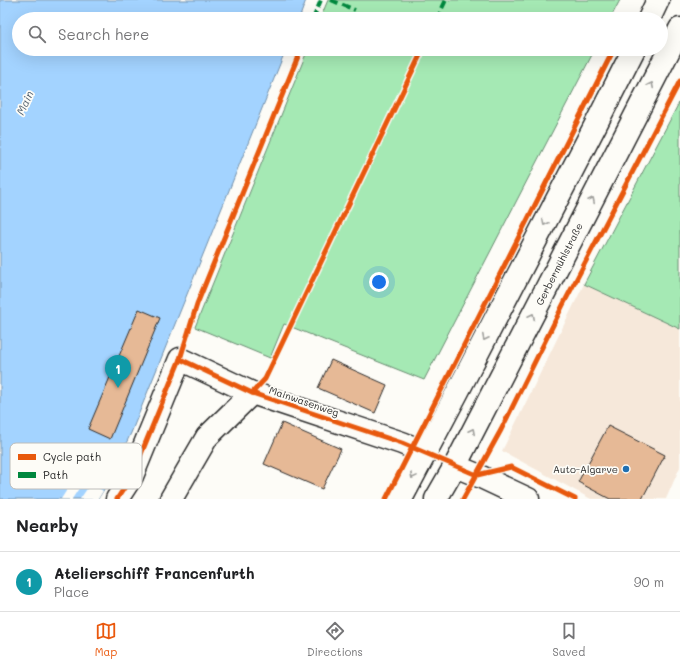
<!DOCTYPE html>
<html lang="en">
<head>
<meta charset="utf-8">
<style>
  :root { --surface:#fff; --page:#f2f2f2; --text:#202124; --muted:#757577; --line:#e0e0e0; --accent:#ea580c }
  body { margin:0; font-family:Mali,sans-serif; background:var(--page); color:var(--text) }
  .you { position:absolute; left:379px; top:282px; width:14px; height:14px; margin:-10px; border:3px solid #fff; border-radius:50%; background:#1a73e8; box-shadow:0 0 0 6px #1a73e833 }
  .badge { display:grid; place-items:center; width:26px; height:26px; border-radius:50%; background:var(--accent); color:#fff; font-size:13px; font-weight:700 }
  .pin { position:absolute; translate:-50% -33px; filter:drop-shadow(0 1px 2px #0008) }
  .pin::after { content:''; position:absolute; top:21px; width:14px; height:12px; background:inherit; clip-path:polygon(0 0,100% 0,50% 100%) }
  .list { margin:0; padding:0; list-style:none }
  h2 { display:flex; justify-content:space-between; align-items:center; height:52px; margin:0; padding:0 16px; font-size:17px }
  h2 small { font-size:13px; font-weight:400; color:var(--muted) }
  .list li { display:grid; grid-template-columns:26px 1fr auto; gap:12px; align-items:center; box-sizing:border-box; height:60px; padding:0 16px; border-top:1px solid var(--line) }
  .list b { display:block; font-size:15px; white-space:nowrap }
  .list p { margin:0; font-size:13px; white-space:nowrap; color:var(--muted) }
  .list em { font-size:13px; font-style:normal; color:var(--muted) }
  .icon { flex:none; width:22px; height:22px; fill:none; stroke:currentColor; stroke-width:2; stroke-linecap:round; stroke-linejoin:round }
  .map { position:relative; flex:none; width:680px; height:499px; overflow:hidden }
  .search { position:absolute; background:var(--surface); box-shadow:0 4px 16px #0002; left:12px; right:12px; top:12px; height:44px; display:flex; align-items:center; gap:10px; box-sizing:border-box; padding:0 14px; border-radius:22px; color:var(--muted); font-size:15px }
  .sheet { height:112px; background:var(--surface) }
  nav { display:flex; justify-content:space-around; align-items:center; box-sizing:border-box; height:56px; border-top:1px solid var(--line); background:var(--surface); font-size:11px; color:var(--muted) }
  nav a { display:grid; justify-items:center; gap:2px }
  nav .on { color:var(--accent) }
  .map>svg:first-child { display:block }
</style>
</head>
<body>
<div class="map">
<svg width="680" height="499" viewBox="0 0 680 499">
  <rect width="100%" height="100%" fill="#fdfcf7"/>
  <filter id="ink" filterUnits="userSpaceOnUse"><feTurbulence type="fractalNoise" baseFrequency=".025" numOctaves="2"/><feDisplacementMap in="SourceGraphic" scale="8" xChannelSelector="R" yChannelSelector="G"/><feConvolveMatrix kernelMatrix="1 2 1 2 8 2 1 2 1" color-interpolation-filters="sRGB"/></filter>
  <g filter="url(#ink)">
    <path fill="#f6e8da" d="M584,284l96,45v138l-14,32h-75l-89,-48z"/>
    <g fill="#a5e9b4" stroke="#688a70">
      <path d="M328,0h292l-10,19h-290z"/>
      <path d="M308,49h287l-171,331 -140,-56 -14,34 -75,-31z"/>
      <path d="M680,101v228l-96,-45z"/>
    </g>
    <path fill="#a3d3ff" stroke="#7390aa" d="M0,0h306l-7,19h-280v30h267l-155,384 -28,58 -5,8h-98z"/>
    <g fill="#fdfcf7">
      <path d="M77,474l8,5 -13,20h-11z"/>
      <path d="M91,483l12,8 -5,8h-18z"/>
    </g>
    <g fill="#e6b996" stroke="#2b2b2b">
      <path d="M139,309l21,9 -50,121 -22,-10z"/>
      <path d="M331,360l56,25 -12,28 -57,-25z"/>
      <path d="M282,423l59,26 -19,40 -58,-25z"/>
      <path d="M608,426l57,29 -23,44h-32l-32,-17z"/>
    </g>
    <g fill="none" stroke-linecap="round" stroke-linejoin="round">
      <g stroke="#2b2b2b" stroke-width="25">
        <g id="minor">
          <path d="M455,466l22,9 51,24"/>
          <path d="M117,499l15,-23 48,-117 72,34 150,50 24,10"/>
          <path d="M171,499l36,-62 45,-44"/>
        </g>
      </g>
      <g stroke="#2b2b2b" stroke-width="25">
        <g id="major">
          <path d="M649,19l9,-19"/>
          <path d="M401,499l56,-106 138,-267 39,-77"/>
          <path d="M436,499l19,-33 225,-437"/>
        </g>
      </g>
      <use href="#minor" stroke="#fdfcf7" stroke-width="22"/>
      <use href="#major" stroke="#fdfcf7" stroke-width="22"/>
      <g stroke="#00873e" stroke-width="4" stroke-dasharray="8 4" stroke-linecap="butt">
        <path d="M331,0l24,10"/>
        <path d="M313,19l8,-19"/>
        <path d="M437,19l9,-19"/>
      </g>
      <g stroke="#fdfcf7" stroke-width="8">
        <g id="cycleway">
          <path d="M180,359l72,34 150,50 75,32"/>
          <path d="M252,393l13,-14 158,-330"/>
          <path d="M477,475l34,-8 64,32"/>
          <path d="M117,499l15,-23 48,-117 17,-55 104,-255"/>
          <path d="M386,499l228,-450"/>
          <path d="M463,499l38,-69 62,-125 117,-224"/>
        </g>
      </g>
      <use href="#cycleway" stroke="#e8590c" stroke-width="5"/>
    </g>
    <defs><path id="oneway-chevron" d="M-2-3.5L2.5 0L-2 3.5" fill="none" stroke-width="1.6" stroke-linecap="round" stroke-linejoin="round"/></defs>
    <g stroke="#9e9e9b">
      <use href="#oneway-chevron" transform="translate(651 85) rotate(-63)"/>
      <use href="#oneway-chevron" transform="translate(592 200) rotate(-63)"/>
      <use href="#oneway-chevron" transform="translate(545 223) rotate(117)"/>
      <use href="#oneway-chevron" transform="translate(532 316) rotate(-63)"/>
      <use href="#oneway-chevron" transform="translate(485 338) rotate(117)"/>
      <use href="#oneway-chevron" transform="translate(472 431) rotate(-63)"/>
      <use href="#oneway-chevron" transform="translate(413 476) rotate(118)"/>
    </g>
  </g>
  <circle fill="#1f6fb2" stroke="#fdfcf7" stroke-width="1.5" cx="626" cy="469" r="4"/>
  <g text-anchor="middle" stroke-width="3.5" stroke-linejoin="round" paint-order="stroke">
    <g font-size="10" fill="#2b2b2b" stroke="#fdfcf7">
      <text transform="translate(559 264) rotate(-63)" y="4">Gerbermühlstraße</text>
      <text transform="translate(304 401) rotate(19)" y="4">Mainwasenweg</text>
    </g>
    <g font-size="10" fill="#2b2b2b" stroke="#fdfcf7" text-anchor="end">
      <text x="618" y="473">Auto-Algarve</text>
    </g>
    <g font-size="11" font-style="italic" fill="#4f5d6b" stroke="#fdfcf7">
      <text transform="translate(25 103) rotate(-65)" y="4">Main</text>
    </g>
  </g>
  <rect x="10" y="443" width="132" height="46" rx="6" fill="#fdfcf7" stroke="#bebdba" stroke-width="1"/>
  <rect x="18" y="454" width="18" height="6" fill="#e8590c"/>
  <rect x="18" y="472" width="18" height="6" fill="#00873e"/>
  <g font-size="11" fill="#2b2b2b">
    <text x="43" y="461">Cycle path</text>
    <text x="43" y="479">Path</text>
  </g>
</svg>
<div class="you"></div>
<div class="pin badge" style="left:118px;top:388px;background:#0f9aa8">1</div>
<div class="search"><svg class="icon" aria-label="search" viewBox="0 0 24 24"><circle cx="10" cy="10" r="6"/><path d="M15 15l6 6"/></svg>Search here</div>
</div>
<section class="sheet">
<h2>Nearby<small></small></h2>
<ul class="list">
<li><span class="badge" style="background:#0f9aa8">1</span><div><b>Atelierschiff Francenfurth</b><p>Place</p></div><em>90 m</em></li>
</ul>
</section>
<nav>
<a class="on"><svg class="icon" aria-label="map" viewBox="0 0 24 24"><path d="M3 6l6-2 6 2 6-2v14l-6 2-6-2-6 2zM9 4v14M15 6v14"/></svg>Map</a>
<a><svg class="icon" aria-label="directions" viewBox="0 0 24 24"><path d="M12 3l9 9-9 9-9-9zM9 14v-3h6M13 9l2 2-2 2"/></svg>Directions</a>
<a><svg class="icon" aria-label="saved" viewBox="0 0 24 24"><path d="M7 4h10v16l-5-4-5 4z"/></svg>Saved</a>
</nav>
</body>
</html>
